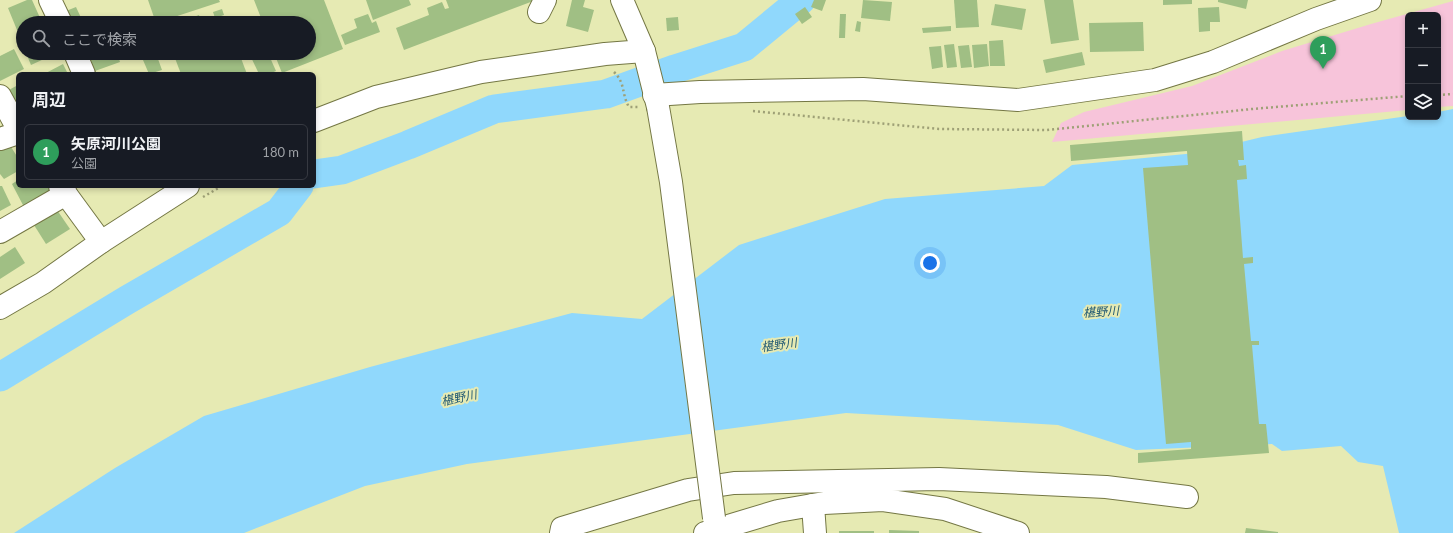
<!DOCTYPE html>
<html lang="ja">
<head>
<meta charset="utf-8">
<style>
  :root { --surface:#171b24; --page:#242831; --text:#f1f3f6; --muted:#9ea1a6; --line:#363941; --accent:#7151ca }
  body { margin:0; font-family:Lato,"Noto Sans JP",sans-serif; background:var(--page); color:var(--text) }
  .controls { position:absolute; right:12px; top:12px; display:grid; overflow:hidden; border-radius:6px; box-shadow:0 2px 6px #0003 }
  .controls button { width:36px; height:36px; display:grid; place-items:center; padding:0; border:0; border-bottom:1px solid var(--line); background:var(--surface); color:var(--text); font:20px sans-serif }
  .you { position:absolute; left:930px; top:263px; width:14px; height:14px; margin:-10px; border:3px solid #fff; border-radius:50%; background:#1a73e8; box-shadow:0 0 0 6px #1a73e833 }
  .badge { display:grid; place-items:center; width:26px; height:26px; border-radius:50%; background:var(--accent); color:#fff; font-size:13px; font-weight:700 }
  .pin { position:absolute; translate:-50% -33px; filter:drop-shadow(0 1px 2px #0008) }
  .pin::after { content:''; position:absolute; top:21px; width:14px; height:12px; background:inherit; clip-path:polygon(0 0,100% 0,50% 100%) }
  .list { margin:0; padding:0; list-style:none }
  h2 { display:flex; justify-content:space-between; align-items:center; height:52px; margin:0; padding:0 16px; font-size:17px }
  h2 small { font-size:13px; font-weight:400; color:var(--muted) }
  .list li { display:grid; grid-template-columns:26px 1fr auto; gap:12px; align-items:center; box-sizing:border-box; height:56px; margin:0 8px 8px; padding:0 8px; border:1px solid var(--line); border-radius:6px }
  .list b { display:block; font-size:15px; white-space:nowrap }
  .list p { margin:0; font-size:13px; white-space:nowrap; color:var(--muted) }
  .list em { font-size:13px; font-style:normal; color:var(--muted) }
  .icon { flex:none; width:22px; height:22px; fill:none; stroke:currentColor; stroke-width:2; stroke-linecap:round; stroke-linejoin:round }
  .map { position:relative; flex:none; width:1453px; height:533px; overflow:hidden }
  .search { position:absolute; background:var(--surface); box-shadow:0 2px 6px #0003; left:16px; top:16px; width:300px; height:44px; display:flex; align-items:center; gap:10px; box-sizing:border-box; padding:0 14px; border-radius:22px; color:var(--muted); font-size:15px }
  .panel { position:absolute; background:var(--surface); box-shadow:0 2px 6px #0003; left:16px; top:72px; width:300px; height:116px; border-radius:6px }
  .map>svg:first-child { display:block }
</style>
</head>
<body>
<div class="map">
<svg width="1453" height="533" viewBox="0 0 1453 533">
  <rect width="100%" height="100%" fill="#e6eab3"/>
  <path fill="#f7c4da" d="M1453,1v105l-15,1v-92h-30v95l-356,32 9,-19 23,-11 108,-26 90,-35 89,-27z"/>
  <path fill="#90d8fc" d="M1453,109v424h-54l-16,-67 -25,-4 -17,-16 -59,5 -10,-7 -136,6 -78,-25 -212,-12 -379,51 -102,22 -121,47h-230l101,-65 89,-52 166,-49 202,-54 70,6 97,-74 146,-46 159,-13 28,-21 124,-12 66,-16 146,-21 30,1v-5z"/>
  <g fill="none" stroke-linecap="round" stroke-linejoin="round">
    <g stroke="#90d8fc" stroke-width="29">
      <path d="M314,174l28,-4 66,-25 86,-36 112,-15 69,-25 69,-22 57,-47"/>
      <path d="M0,377l127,-77 152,-88 20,-26"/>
    </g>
  </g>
  <g fill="#a0bf84">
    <path d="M27,0h5l9,20 -7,3h-11v5l-6,2 -9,-22z"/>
    <path d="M148,0h71l1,2 -64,21z"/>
    <path d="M254,0h70l19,49 -61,24 -8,-20h35v-30h-46z"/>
    <path d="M366,0h43l2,5 -38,15z"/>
    <path d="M446,0h90l-132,50 -8,-22 33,-13 -2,-7 15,-6 3,7 4,-1z"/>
    <path d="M572,0h13l-2,7 11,3 -6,22 -22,-6z"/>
    <path d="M814,0h12l-4,11 -11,-4z"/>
    <path d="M863,0l29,2 -2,19 -29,-3z"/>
    <path d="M954,0h23l2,27 -23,1z"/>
    <path d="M1044,0h29l6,40 -28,4z"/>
    <path d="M1163,0h29v4l-29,1z"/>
    <path d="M1218,0h30l-2,9 -28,-7z"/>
    <path d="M995,4l31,5 -4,21 -31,-5z"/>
    <path d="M76,7l7,15 -1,1h-11l-5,-12z"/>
    <path d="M805,7l7,10 -10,7 -7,-10z"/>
    <path d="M1219,7l1,15h-10v9l-11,1 -1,-24z"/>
    <path d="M222,9l2,6 -9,3 -2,-6z"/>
    <path d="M368,14l4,9 4,-2 4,11 -35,13 -4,-10 16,-7 -3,-9z"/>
    <path d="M840,14h6l-1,24h-6z"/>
    <path d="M199,15l3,8h-13l-1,-4z"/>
    <path d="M678,17l1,13 -12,1 -1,-13z"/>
    <path d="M857,21l4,1 -1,10 -5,-1z"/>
    <path d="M1143,22l1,29 -54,1 -1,-29z"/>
    <path d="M951,26v5l-28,2 -1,-5z"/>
    <path d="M1003,40l2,26h-15l-1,-25z"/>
    <path d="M954,44l3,23 -10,1 -3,-23z"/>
    <path d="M987,44l2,22 -15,2 -2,-23z"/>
    <path d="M969,45l3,22 -11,1 -3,-22z"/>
    <path d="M941,46l2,21 -11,2 -3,-22z"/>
    <path d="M14,49l10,20 -24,12v-25z"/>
    <path d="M1082,52l3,13 -39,8 -3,-13z"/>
    <path d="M26,53h31l-26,12z"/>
    <path d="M93,53h24l3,9 -25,9 -6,-16z"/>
    <path d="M140,53h21l2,4 -5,2 4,11 -13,4z"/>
    <path d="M173,53h66l8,21h-66z"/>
    <path d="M249,53h19l8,18 -7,3h-10z"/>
    <path d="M63,64l5,10h-24z"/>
    <path d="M18,85v27l-11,-21z"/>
    <path d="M1242,131l2,29h-6l1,6 7,-1 1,14 -10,1 6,78 10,-1v6l-9,1 7,77h8v4h-7l7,79h7l3,29 -131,10v-10l53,-4v-7l-25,2 -23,-276 45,-3 -1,-14 -116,10 -1,-16z"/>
    <path d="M8,142l10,16v13l-14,8 -4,-5v-27z"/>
    <path d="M18,180v6h30l3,6 -27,15 -12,-23z"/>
    <path d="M0,186h2l9,19 -11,6z"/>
    <path d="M57,210l13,19 -24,15 -12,-19z"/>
    <path d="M15,247l10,16 -25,16v-22z"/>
    <path d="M1246,528l32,4v1h-33z"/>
    <path d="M889,530l30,1v2h-30z"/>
    <rect x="839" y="531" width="35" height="2"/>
  </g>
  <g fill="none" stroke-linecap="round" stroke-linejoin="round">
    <g stroke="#747744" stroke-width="24">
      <g id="minor">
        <path d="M50,0l11,23"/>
        <path d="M622,0l22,51 14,56"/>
        <path d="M539,12l6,-12"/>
        <path d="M75,53l9,21"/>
        <path d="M654,95l46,-3 163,-3 155,11 137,-20 58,-18 103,-43 54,-19"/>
        <path d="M0,96l18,33"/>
        <path d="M314,121l62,-24 105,-25 124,-18 39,-3"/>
        <path d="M0,139l18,-6"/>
        <path d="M60,186l41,56"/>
        <path d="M0,232l66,-38"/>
        <path d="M0,308l43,-25 58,-41 87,-56"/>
        <path d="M813,505l2,28"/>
        <path d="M561,533l1,-5 126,-38 46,-7 205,-4 167,8 81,10"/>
        <path d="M705,533l73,-22 46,-8 59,-3 62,9 73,24"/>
      </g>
    </g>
    <g stroke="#9ea076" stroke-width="2.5" stroke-dasharray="2 3" stroke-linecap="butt">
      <path d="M614,72c12,12 7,21 15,35h9"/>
      <path d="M1438,95l15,-1"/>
      <path d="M753,111l186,18 108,1 205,-21 156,-13"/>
      <path d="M203,197l19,-11"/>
    </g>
    <use href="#minor" stroke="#fff" stroke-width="22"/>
    <g stroke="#747744" stroke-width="24" stroke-linecap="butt">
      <path id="minor-bridge" d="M658,107l13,75 43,336"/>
    </g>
    <use href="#minor-bridge" stroke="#fff" stroke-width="22"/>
  </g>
  <g text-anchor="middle" stroke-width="4" stroke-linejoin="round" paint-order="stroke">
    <g font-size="12" font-style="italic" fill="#225972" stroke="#e6eab3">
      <text transform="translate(1101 312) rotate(-4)" y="4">椹野川</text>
      <text transform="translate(779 345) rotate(-8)" y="4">椹野川</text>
      <text transform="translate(459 398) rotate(-12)" y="4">椹野川</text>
    </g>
  </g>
</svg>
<div class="controls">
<button>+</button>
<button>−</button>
<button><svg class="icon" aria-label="layers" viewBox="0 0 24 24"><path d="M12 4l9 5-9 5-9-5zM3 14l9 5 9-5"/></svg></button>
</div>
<div class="you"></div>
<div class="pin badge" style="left:1323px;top:69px;background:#2e9e5b">1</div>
<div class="search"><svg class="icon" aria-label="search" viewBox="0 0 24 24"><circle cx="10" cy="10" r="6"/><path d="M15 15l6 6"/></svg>ここで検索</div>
<section class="panel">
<h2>周辺<small></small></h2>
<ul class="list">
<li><span class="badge" style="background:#2e9e5b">1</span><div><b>矢原河川公園</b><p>公園</p></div><em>180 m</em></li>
</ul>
</section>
</div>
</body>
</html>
